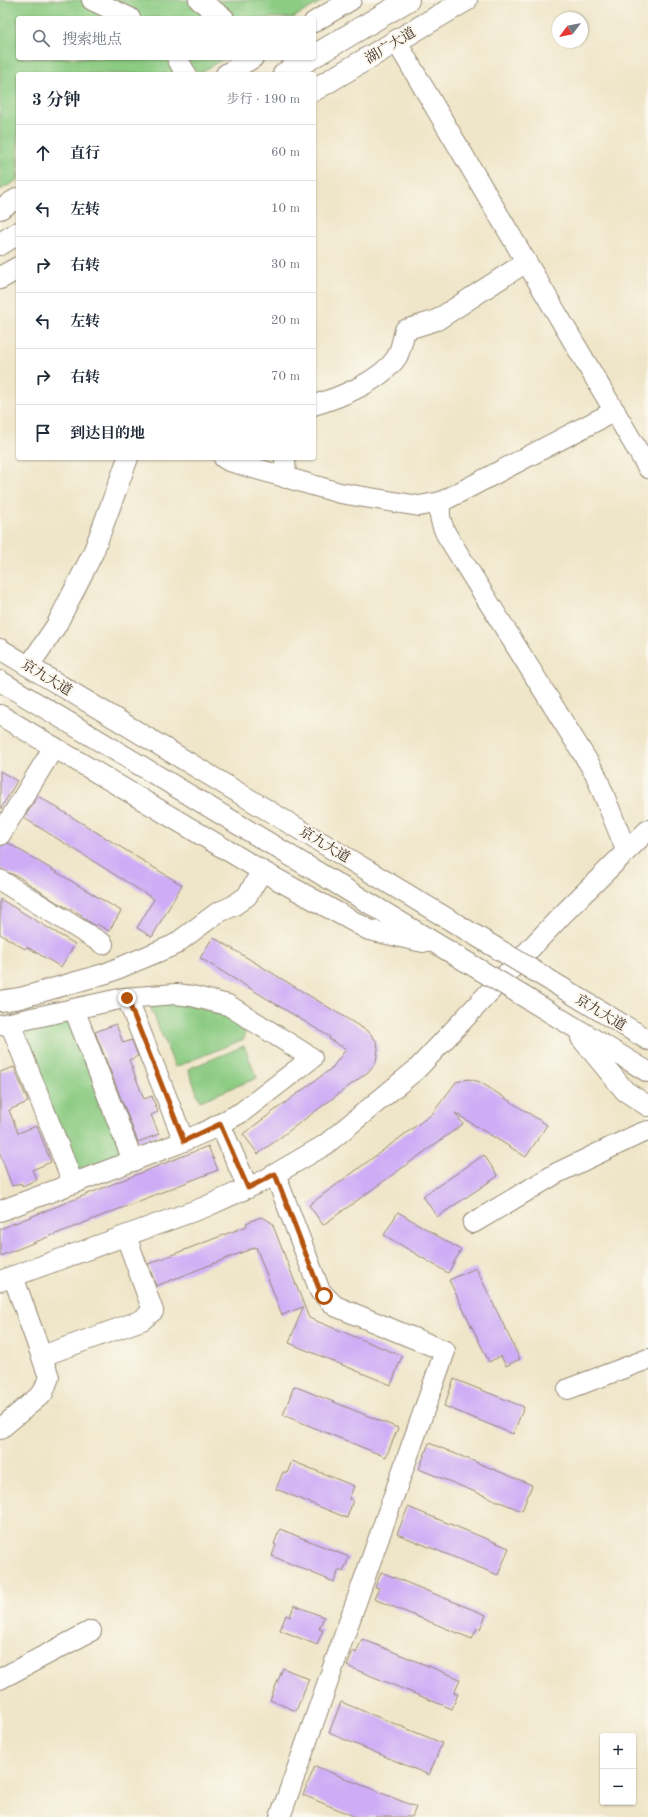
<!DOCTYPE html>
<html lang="zh">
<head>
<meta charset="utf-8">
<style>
  :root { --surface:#fff; --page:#f6f6f7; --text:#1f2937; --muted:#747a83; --line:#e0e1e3 }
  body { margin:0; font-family:"Old Standard TT","Noto Serif SC",serif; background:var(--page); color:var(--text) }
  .controls { position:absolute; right:12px; bottom:12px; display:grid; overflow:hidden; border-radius:4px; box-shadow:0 1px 3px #0004 }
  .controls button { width:36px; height:36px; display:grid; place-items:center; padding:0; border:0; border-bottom:1px solid var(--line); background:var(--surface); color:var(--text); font:20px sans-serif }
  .compass { position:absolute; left:552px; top:12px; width:36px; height:36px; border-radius:50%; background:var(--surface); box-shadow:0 1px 3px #0004; rotate:238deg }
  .stop { position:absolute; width:12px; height:12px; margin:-9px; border:3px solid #b45309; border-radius:50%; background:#fff }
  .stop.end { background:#b45309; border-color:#fff; box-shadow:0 1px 4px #0008 }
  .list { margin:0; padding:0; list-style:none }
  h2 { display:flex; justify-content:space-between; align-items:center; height:52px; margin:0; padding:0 16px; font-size:17px }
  h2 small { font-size:13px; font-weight:400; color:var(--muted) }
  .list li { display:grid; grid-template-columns:26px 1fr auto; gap:12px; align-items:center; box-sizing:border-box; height:56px; padding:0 16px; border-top:1px solid var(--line) }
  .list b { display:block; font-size:15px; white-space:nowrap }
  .list em { font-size:13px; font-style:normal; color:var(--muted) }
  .icon { flex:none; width:22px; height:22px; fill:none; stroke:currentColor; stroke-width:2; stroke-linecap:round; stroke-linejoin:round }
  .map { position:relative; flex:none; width:648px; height:1817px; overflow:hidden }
  .search { position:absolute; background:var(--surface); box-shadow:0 1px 3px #0004; left:16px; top:16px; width:300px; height:44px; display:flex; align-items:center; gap:10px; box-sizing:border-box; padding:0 14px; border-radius:4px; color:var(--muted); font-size:15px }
  .panel { position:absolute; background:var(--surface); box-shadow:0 1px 3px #0004; left:16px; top:72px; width:300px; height:388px; border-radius:4px }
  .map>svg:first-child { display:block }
</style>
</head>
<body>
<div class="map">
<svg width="648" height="1817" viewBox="0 0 648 1817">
  <rect width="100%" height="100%" fill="#fbf7ec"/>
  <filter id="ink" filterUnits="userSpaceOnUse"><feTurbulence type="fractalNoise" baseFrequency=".025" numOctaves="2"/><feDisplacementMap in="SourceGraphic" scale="8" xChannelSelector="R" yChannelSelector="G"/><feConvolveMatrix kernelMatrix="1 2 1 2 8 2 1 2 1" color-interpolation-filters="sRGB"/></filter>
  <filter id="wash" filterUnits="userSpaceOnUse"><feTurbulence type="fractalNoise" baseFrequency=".012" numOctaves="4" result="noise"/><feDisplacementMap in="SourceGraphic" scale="16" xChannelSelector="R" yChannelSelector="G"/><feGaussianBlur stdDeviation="0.9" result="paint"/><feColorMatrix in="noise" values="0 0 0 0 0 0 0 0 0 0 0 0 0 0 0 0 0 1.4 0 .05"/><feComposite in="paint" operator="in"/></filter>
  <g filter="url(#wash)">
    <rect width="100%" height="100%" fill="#efe6c9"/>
    <g fill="#8bcb82" stroke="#637a50">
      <path d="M0,0h324l-31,18h-275v40h207l-27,16h-180v106l-18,10z"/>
      <path d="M176,1003c25,3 47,11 70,23l-2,13 -69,28 -25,-61z"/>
      <path d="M72,1020l51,133 -49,18 -54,-138 4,-8z"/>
      <path d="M244,1046l13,32 -57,23 -12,-32z"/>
    </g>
    <g id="blocks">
      <g fill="#ceacf6">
        <path d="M0,771l17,10 -17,29z"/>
        <path d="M38,796l144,89 -30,52 -15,-9 17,-29 -130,-81z"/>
        <path d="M8,843l113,68 -12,20 -12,-7 -1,2 -15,-9 1,-2 -26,-13 -37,-25 -19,-8v-23z"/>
        <path d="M0,899l75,45 -14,23 -34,-20 -2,2 -25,-15z"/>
        <path d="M213,937l156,95 8,10 1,7 -2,13 -8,10 -110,82 -15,-20 89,-66 14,-19 -17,-10 1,-2 -130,-79z"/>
        <path d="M116,1024l7,19 9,-3 6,16 -9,4 15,39 8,-3 6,16 -7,3 8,19 -21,8 -43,-110z"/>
        <path d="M14,1067l14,35 -19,8 9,23 19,-7 14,36 -19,8 5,10 -15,6 -1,-3 -9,3 -12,-32v-82z"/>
        <path d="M469,1079l11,3 67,43 -21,32 -71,-44 8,11 -140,101 -14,-20 123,-91 24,-32z"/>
        <path d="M208,1146l10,24 -218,86v-27z"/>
        <path d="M484,1155l14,21 -61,41 -14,-21z"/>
        <path d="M398,1212l63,38 -13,23 -64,-38z"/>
        <path d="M261,1217l5,2 6,4 37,95 93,38 -11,29 -102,-42 14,-36 -21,8 -26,-68 -100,39 -8,-22 99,-38 -1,-3z"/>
        <path d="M476,1268l44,91 -14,7 -5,-10 -12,6 -40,-82z"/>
        <path d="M454,1379l70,28 -11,27 -69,-28z"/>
        <path d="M294,1386l104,42 -12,29 -103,-42z"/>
        <path d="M429,1443l103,42 -10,26 -103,-42z"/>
        <path d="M292,1461l62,25 -5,13 4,1 -6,18 -71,-29 7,-17 4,1z"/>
        <path d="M408,1507l101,41 -11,27 -101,-41z"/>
        <path d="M280,1529l69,28 -6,15 -4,-2 -5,12 -62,-26 4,-11 -2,-1z"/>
        <path d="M381,1572l105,43 -6,14 -3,-1 -5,11 -98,-40 5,-11 -4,-1z"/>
        <path d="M294,1605l30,12 -5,12 4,1 -6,15 -37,-15 6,-15 4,2z"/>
        <path d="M362,1639l98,40 -6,14 4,1 -6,15 -105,-43 6,-15 3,2z"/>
        <path d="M283,1668l26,11 -13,32 -26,-11z"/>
        <path d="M341,1702l101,41 -13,32 -100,-42z"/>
        <path d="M315,1766l101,41 -4,10h-56l-53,-22z"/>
      </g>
    </g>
  </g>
  <g filter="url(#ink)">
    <use href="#blocks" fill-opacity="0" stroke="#958874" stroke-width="1"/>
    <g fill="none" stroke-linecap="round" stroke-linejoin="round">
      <g stroke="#958874" stroke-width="22">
        <g id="minor">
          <path d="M92,0l38,18"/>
          <path d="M199,0l25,18"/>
          <path d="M314,22l37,-22"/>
          <path d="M396,41l252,427"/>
          <path d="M177,58l9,16"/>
          <path d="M226,74l27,-16"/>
          <path d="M0,209l18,-11"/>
          <path d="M314,405c27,-8 67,-24 83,-48 4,-8 6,-19 8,-27l32,-10 89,-58"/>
          <path d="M615,411l-174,91c-3,12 0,21 5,32l149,239 31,77"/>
          <path d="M224,458l5,3 111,32 79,13 22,-4"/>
          <path d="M285,458l1,20"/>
          <path d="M0,649l493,297"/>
          <path d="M29,666l27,-40 37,-73 35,-95"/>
          <path d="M0,681l475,286"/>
          <path d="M0,715l262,156 107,59 54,12"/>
          <path d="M0,835l54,-88"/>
          <path d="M0,880l103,64"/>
          <path d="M541,975l107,65"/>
          <path d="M523,996l125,76"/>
          <path d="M127,998l57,143"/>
          <path d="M0,1001l20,-3 87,-25 67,-28 43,-32 16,-7 14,-10 15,-25"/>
          <path d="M74,1009l59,152"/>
          <path d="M10,1023l63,160"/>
          <path d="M0,1025l124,-27 52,-4 16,2 36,9 84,53 -70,54 -33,18 -32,14 -177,67"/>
          <path d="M581,1038l44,53 23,15"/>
          <path d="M220,1124l28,64"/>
          <path d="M275,1174l45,117 15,15 110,45 -165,466"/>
          <path d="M473,1223l84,-50 82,-39 9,-3"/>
          <path d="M0,1281l205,-74 58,-26 62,-36 92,-76 145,-154 86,-85"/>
          <path d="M42,1356l100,-36 11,-9 -27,-75"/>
          <path d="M568,1389l80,-30"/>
          <path d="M0,1429l43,-36 6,-16 -36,-101"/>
          <path d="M0,1679l91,-48"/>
        </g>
      </g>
      <g stroke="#958874" stroke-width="24">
        <g id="major">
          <path d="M314,56l94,-56"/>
          <path d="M284,74l27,-16"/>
          <path d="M314,90l152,-90"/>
          <path d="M0,244l18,-11"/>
          <path d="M0,278l18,-10"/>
        </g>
      </g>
      <use href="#minor" stroke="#fff" stroke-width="20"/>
      <use href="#major" stroke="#fff" stroke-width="22"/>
      <g stroke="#958874" stroke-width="22" stroke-linecap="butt">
        <g id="minor-bridge">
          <path d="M493,946l48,29"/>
          <path d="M475,967l48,29"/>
        </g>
      </g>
      <use href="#minor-bridge" stroke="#fff" stroke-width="20"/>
    </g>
  </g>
  <g fill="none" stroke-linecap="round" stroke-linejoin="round" filter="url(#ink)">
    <path stroke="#b45309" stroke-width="5" d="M127,998l57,143 36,-17 28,64 27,-14 45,117 4,5"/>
  </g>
  <g text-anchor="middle" stroke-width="4" stroke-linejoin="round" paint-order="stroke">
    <g font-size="14" fill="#3b2a1e" stroke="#fbf7ec">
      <text transform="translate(390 45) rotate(-31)" y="5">湖广大道</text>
      <text transform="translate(47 677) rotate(31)" y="5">京九大道</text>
      <text transform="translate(325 844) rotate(31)" y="5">京九大道</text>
      <text transform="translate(601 1012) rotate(31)" y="5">京九大道</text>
    </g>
  </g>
</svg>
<div class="controls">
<button>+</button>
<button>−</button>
</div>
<svg class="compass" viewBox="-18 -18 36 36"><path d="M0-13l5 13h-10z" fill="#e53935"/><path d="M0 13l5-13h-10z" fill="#747a83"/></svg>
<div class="stop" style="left:324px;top:1296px"></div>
<div class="stop end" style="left:127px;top:998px"></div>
<div class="search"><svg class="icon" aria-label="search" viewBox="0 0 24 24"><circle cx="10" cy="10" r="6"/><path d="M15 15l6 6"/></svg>搜索地点</div>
<section class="panel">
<h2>3 分钟<small>步行 · 190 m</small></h2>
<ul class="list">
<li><svg class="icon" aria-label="ahead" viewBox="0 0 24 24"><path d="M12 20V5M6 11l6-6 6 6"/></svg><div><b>直行</b></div><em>60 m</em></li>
<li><svg class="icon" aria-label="left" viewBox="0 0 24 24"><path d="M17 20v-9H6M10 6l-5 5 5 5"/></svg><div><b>左转</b></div><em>10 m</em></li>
<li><svg class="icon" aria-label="right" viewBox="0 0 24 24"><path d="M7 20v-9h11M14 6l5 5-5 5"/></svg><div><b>右转</b></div><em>30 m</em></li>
<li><svg class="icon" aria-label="left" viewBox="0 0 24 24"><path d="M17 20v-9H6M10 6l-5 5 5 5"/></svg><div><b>左转</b></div><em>20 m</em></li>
<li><svg class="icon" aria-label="right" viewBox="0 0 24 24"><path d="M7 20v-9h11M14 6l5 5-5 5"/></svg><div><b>右转</b></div><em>70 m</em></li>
<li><svg class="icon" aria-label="arrive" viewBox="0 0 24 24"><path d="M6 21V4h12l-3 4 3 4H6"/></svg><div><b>到达目的地</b></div></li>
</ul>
</section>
</div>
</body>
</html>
